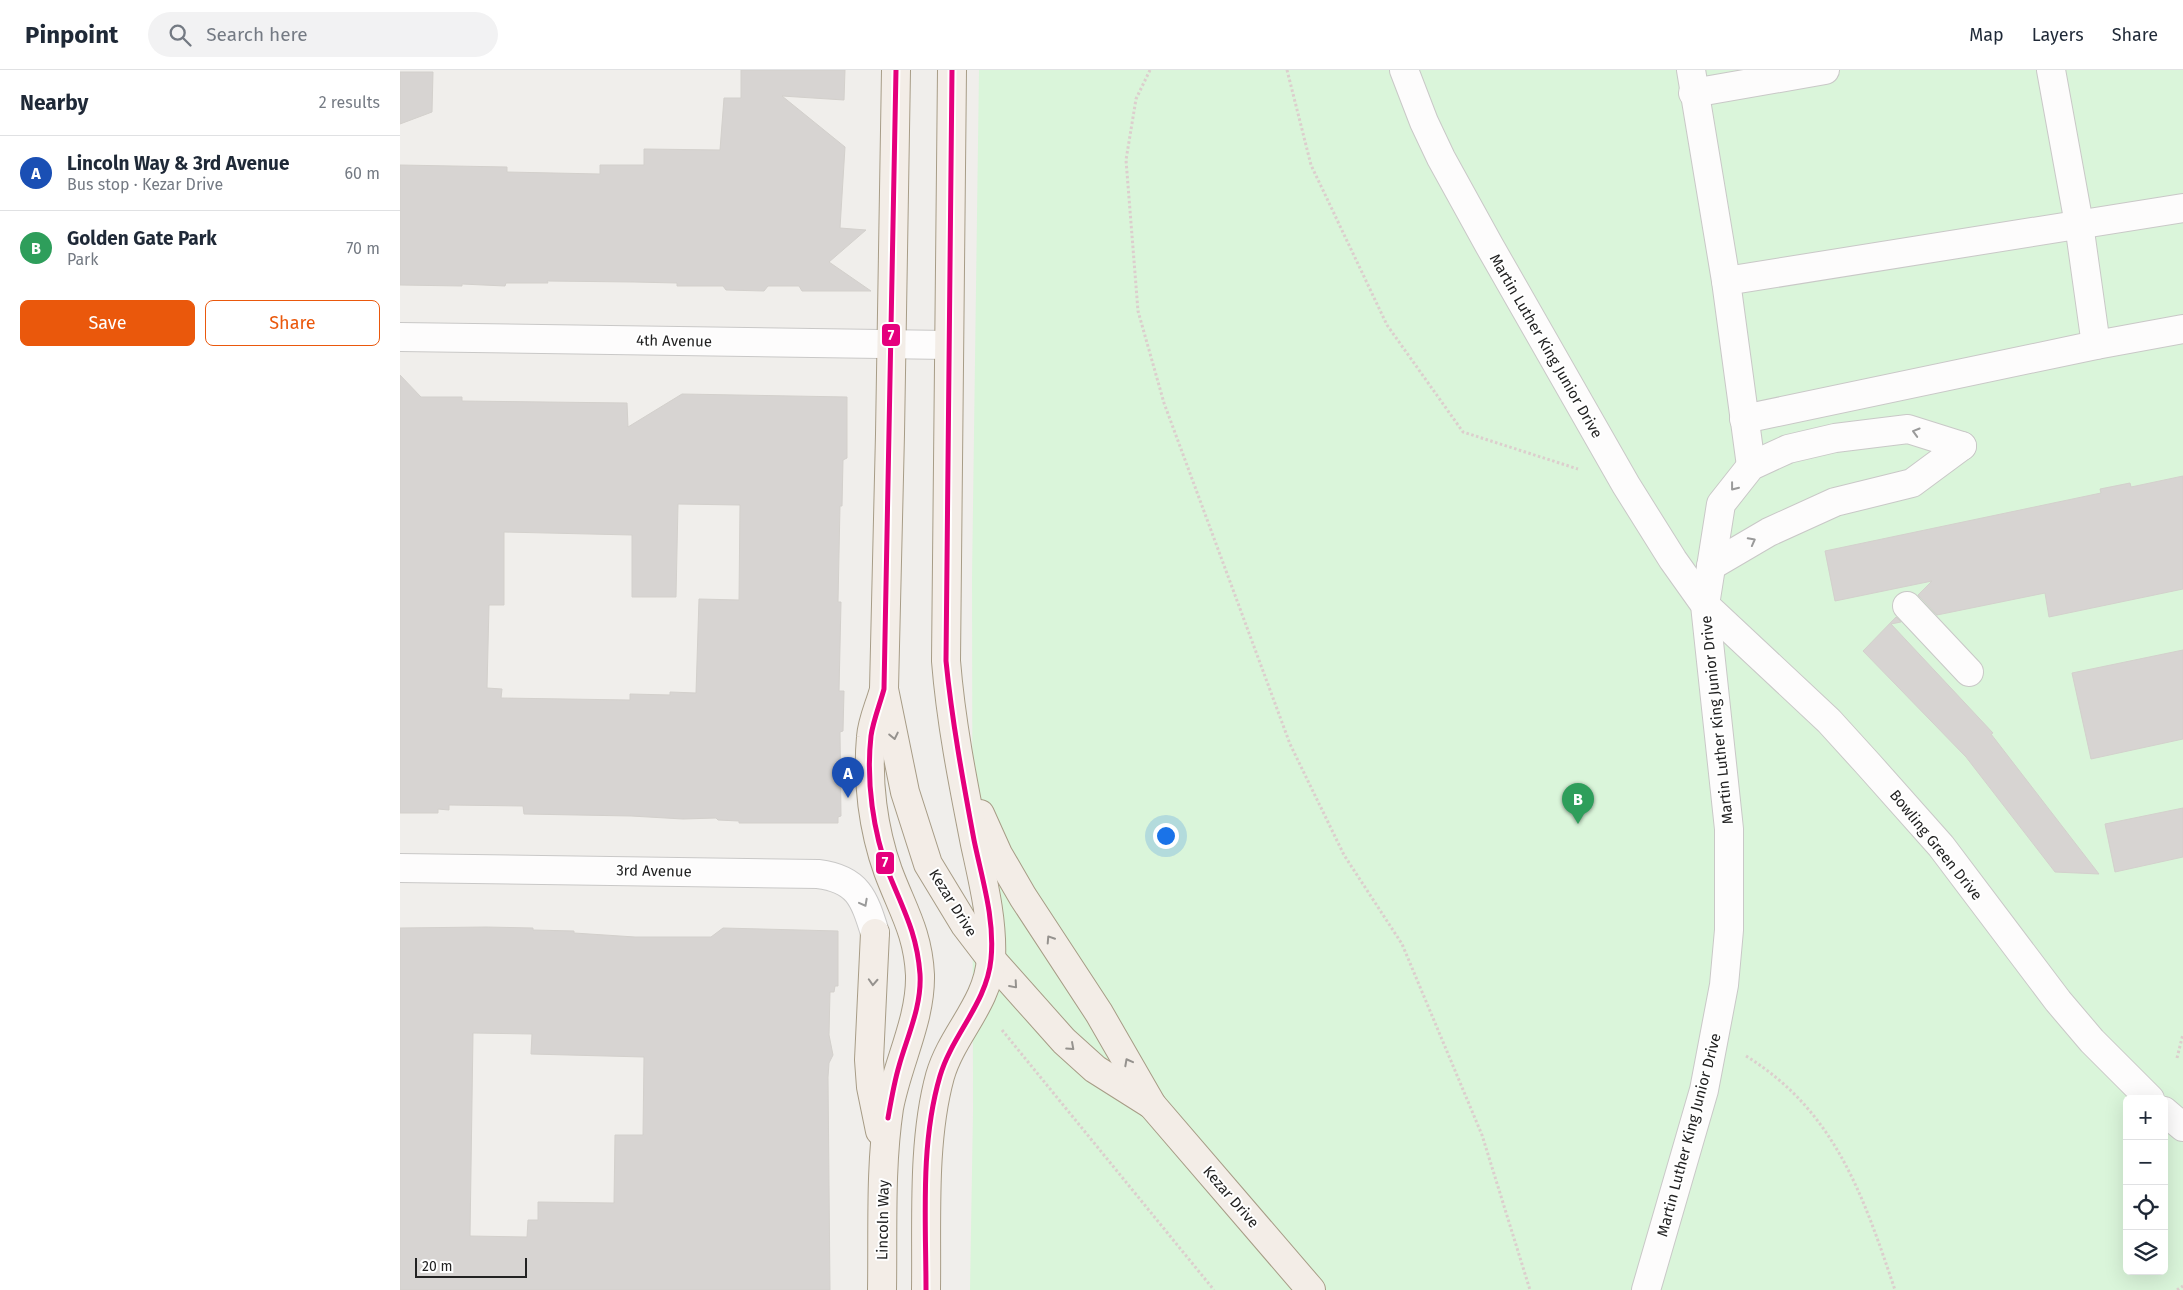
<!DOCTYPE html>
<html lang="en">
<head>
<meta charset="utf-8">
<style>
  :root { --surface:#fff; --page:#f2f2f3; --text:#1f2937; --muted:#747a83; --line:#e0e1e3; --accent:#ea580c }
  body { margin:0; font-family:"Fira Sans",sans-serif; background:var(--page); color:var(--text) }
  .controls { position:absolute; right:15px; bottom:15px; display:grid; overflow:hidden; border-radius:8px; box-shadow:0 5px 20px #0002 }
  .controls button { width:45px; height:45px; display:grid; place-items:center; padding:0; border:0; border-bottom:1px solid var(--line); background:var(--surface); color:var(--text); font:25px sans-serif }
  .scale { position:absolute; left:15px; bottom:12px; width:112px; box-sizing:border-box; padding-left:5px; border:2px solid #222; border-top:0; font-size:14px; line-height:18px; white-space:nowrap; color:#222; -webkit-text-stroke:4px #fff; paint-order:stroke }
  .you { position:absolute; left:765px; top:765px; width:18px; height:18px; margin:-12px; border:4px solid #fff; border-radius:50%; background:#1a73e8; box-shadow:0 0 0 8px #1a73e833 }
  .badge { display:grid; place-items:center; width:32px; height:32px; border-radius:50%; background:var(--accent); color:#fff; font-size:16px; font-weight:700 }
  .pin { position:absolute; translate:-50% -41px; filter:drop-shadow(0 1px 2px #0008) }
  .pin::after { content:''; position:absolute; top:26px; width:18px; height:15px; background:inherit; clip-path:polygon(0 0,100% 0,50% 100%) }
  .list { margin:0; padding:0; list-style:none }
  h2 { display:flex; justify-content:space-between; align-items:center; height:65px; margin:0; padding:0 20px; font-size:21px }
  h2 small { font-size:16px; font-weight:400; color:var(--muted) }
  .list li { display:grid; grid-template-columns:32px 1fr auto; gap:15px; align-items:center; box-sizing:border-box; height:75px; padding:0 20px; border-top:1px solid var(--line) }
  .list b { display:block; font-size:19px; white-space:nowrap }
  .list p { margin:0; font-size:16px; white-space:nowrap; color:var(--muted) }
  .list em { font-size:16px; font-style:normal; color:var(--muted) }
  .actions { display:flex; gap:10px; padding:15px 20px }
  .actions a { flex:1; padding:11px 0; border:1px solid var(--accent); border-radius:8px; text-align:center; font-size:18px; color:var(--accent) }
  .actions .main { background:var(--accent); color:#fff }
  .icon { flex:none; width:28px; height:28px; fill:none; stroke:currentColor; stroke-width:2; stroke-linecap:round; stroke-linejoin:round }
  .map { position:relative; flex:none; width:1783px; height:1220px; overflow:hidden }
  header { display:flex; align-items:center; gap:30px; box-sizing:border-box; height:70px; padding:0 25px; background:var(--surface); border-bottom:1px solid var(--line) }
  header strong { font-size:24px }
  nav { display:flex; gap:28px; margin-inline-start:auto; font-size:18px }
  .search { width:350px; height:45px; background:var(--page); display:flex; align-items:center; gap:12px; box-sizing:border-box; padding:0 18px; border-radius:28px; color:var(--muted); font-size:19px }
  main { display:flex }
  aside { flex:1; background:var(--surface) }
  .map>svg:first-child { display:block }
</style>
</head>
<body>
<header>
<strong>Pinpoint</strong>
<div class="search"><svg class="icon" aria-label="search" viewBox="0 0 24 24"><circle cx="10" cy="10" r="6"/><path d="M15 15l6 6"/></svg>Search here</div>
<nav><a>Map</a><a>Layers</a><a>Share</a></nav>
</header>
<main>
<aside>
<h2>Nearby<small>2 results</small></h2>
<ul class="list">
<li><span class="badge" style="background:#1a4fb4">A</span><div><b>Lincoln Way &amp; 3rd Avenue</b><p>Bus stop · Kezar Drive</p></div><em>60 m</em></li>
<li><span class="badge" style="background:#2e9e5b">B</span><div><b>Golden Gate Park</b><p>Park</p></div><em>70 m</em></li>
</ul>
<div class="actions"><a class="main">Save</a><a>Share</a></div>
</aside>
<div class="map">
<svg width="1783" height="1220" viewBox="0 0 1783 1220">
  <rect width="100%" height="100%" fill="#f0eeeb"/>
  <path fill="#daf5da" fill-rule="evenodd" d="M579,0h1204v1220h-1213l3,-179 -1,-533zM1727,1029h37v172h-37z"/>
  <g fill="#d7d4d2" stroke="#d3d0cc" fill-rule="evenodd">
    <path d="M341,0h104l-1,30 -62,-4 63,51 -5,81 26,2 -37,32 42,29h-69l-3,-5h-31l-4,5 -38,-1 -3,-4h-46v-3l-43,-1 -87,-1 1,2h-42l-1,3 -43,-2v2l-62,-1v-120l107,2v5l93,2v-9h44v-16l76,1 4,-52h17z"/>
    <path d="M0,2h33l-1,40 -32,12z"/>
    <path d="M0,305l21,22h41v4l165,2 1,24 54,-33 165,3v61l-4,2 -1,46h-2l-2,96h3l-2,89h5l-1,40 -3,1 1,84 -3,1v6h-99v-2l-21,-1 -2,-2 -33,1 -52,-3 -107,-2 -1,-8 -74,-1v5l-11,-1v4h-38zM278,434l62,1 -1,95 -40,-1 -3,94 -26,-1v3l-40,-1v6l-129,-2 1,-9 -15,-1 2,-83h15v-73l128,3v62h44z"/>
    <path d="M1783,406v113l-134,28 -4,-24 -108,22 -19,-20 14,-14 -97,20 -10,-50 276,-58 -1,-4 30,-6 1,4z"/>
    <path d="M1496,547l5,5 -10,2 102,109 -2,1 108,140 -44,-2 -89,-115 -103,-106z"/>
    <path d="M1783,580v89l-92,20 -19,-86z"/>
    <path d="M1783,738v49l-68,15 -10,-48z"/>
    <path d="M86,857l47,1v2l41,1v2l61,4h76l12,-9 115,3v55h-3l-1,6h-4l-1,43 4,20 -4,8 -1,14 2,213h-430v-362zM73,963l59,1 -1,20 113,3 -1,78h-28l-1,68 -76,-1v18h-10l-1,17 -57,-1z"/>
  </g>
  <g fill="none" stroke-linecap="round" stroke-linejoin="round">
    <g stroke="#c9c8c7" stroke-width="30">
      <g id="minor">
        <path d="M1004,0l20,52 17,36 48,87 137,240 47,75 32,45 24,224v101l-5,55 -20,105 -58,200"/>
        <path d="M1291,0l35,211 25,185"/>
        <path d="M1651,0l28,154 17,121"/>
        <path d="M1293,23l132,-23"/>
        <path d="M1326,211l457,-73"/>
        <path d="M0,267l548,8"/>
        <path d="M1344,349l352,-74 87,-16"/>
        <path d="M1311,496l58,-34 66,-30 77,-19 50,-37"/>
        <path d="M1305,535l124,116 40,44 72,81 117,155 34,40 58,58"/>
        <path d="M1305,535l16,-101 30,-38 37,-17 47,-11 73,-9 54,17"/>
        <path d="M1507,536l62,66"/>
        <path d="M0,798l418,6c40,5 46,24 57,59"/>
        <path d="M1764,1041l19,16"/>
      </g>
    </g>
    <g stroke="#a79c86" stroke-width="30">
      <g id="major">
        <path d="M496,0l-6,364 -6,255 21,103 23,72 37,61 26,34 73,82 31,28 57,36"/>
        <path d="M580,744l18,40 25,43 76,116 53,92 159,185"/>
        <path d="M475,863l-6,127 2,27 9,44"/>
        <path d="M482,1220c1,-60 -2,-122 7,-182 8,-44 32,-88 31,-133 -2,-43 -18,-66 -32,-104 -15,-42 -21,-90 -17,-134 1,-15 8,-30 12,-44"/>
        <path d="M526,1220c1,-69 -4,-148 14,-214 12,-42 48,-72 51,-117 2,-38 -8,-78 -16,-115 -12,-61 -24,-121 -29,-183l6,-591"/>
      </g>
    </g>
    <g stroke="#dccecd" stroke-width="3" stroke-dasharray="2.5 2.5" stroke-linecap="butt">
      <path d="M750,0l-14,29 -10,61 12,151 26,92 126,341 54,111 58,89 80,191 48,155"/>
      <path d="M887,0l24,95 76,160 76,107 115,37"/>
      <path d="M602,960l212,260"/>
      <path d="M1346,986c89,55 117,139 149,234"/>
      <path d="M1777,988l6,-24"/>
      <path d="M1777,1220l6,-4"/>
    </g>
    <use href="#minor" stroke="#fdfcfc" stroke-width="28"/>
    <use href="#major" stroke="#f3ede7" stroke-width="28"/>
    <g stroke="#fff" stroke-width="9">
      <g id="bus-1">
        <path d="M488,1048c3,-17 6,-35 11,-52 8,-29 23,-60 21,-92 -3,-40 -16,-63 -31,-100 -16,-42 -23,-93 -18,-138 2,-15 9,-32 13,-47l12,-619"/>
        <path d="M526,1220c0,-70 -6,-146 14,-214 12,-41 47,-73 51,-117 4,-40 -9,-80 -17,-119 -11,-59 -22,-119 -28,-179l6,-591"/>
      </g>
    </g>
    <use href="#bus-1" stroke="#e5007d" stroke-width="5"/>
  </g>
  <defs><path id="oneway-chevron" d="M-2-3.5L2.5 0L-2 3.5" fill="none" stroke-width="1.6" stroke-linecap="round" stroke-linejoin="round" transform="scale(1.25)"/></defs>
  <g stroke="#9a9a9a">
    <use href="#oneway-chevron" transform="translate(1516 362) rotate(-164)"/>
    <use href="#oneway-chevron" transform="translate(1334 417) rotate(128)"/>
    <use href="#oneway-chevron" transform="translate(1352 471) rotate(-28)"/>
    <use href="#oneway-chevron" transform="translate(464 833) rotate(62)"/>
  </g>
  <g stroke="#95928e">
    <use href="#oneway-chevron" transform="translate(494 666) rotate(78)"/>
    <use href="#oneway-chevron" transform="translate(650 869) rotate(-123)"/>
    <use href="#oneway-chevron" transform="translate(473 912) rotate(93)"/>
    <use href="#oneway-chevron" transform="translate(614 915) rotate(49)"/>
    <use href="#oneway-chevron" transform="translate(671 977) rotate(42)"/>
    <use href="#oneway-chevron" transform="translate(728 992) rotate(-118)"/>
  </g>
  <g text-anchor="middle" stroke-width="4" stroke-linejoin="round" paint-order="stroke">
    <g font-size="15" fill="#222" stroke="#fff">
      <text transform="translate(274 271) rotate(1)" y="5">4th Avenue</text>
      <text transform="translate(1146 276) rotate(60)" y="5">Martin Luther King Junior Drive</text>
      <text transform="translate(1317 650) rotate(-96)" y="5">Martin Luther King Junior Drive</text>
      <text transform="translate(1536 775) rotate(51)" y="5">Bowling Green Drive</text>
      <text transform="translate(254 801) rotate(1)" y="5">3rd Avenue</text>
      <text transform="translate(553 833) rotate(58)" y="5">Kezar Drive</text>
      <text transform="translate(1289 1065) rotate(-75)" y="5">Martin Luther King Junior Drive</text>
      <text transform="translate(831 1127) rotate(49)" y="5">Kezar Drive</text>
      <text transform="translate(483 1150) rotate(-89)" y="5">Lincoln Way</text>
    </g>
  </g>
  <g stroke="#fff" stroke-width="2">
    <rect x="481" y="253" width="20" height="24" rx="5" fill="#e5007d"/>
    <rect x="475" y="781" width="20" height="24" rx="5" fill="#e5007d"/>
  </g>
  <g font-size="14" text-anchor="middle" font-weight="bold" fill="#fff">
    <text x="491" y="270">7</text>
    <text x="485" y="797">7</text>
  </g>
</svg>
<div class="controls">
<button>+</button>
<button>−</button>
<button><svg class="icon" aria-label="locate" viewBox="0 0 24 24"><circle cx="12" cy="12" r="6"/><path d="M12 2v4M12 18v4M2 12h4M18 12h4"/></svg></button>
<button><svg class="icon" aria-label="layers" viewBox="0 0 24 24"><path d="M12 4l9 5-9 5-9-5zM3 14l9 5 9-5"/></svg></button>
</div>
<div class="scale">20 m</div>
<div class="you"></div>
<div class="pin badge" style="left:448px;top:728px;background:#1a4fb4">A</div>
<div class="pin badge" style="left:1178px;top:754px;background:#2e9e5b">B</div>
</div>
</main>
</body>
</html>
